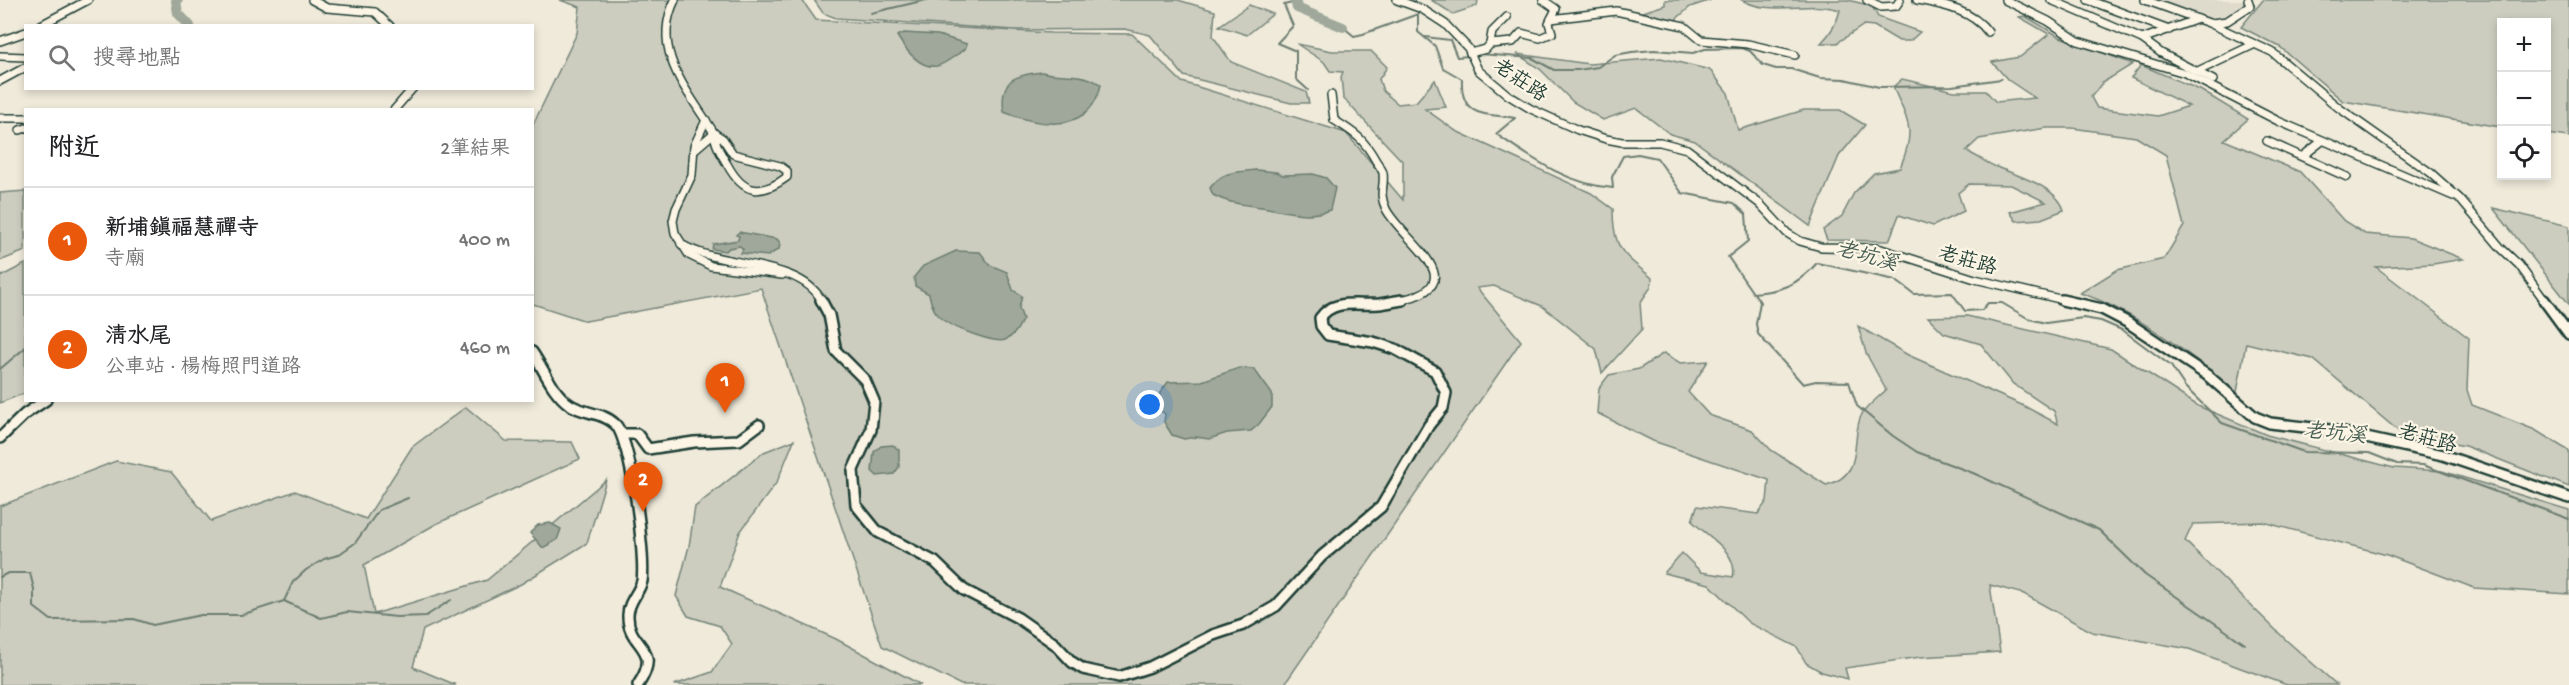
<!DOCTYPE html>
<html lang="zh-TW">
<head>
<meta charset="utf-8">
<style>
  :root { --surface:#fff; --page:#f6f6f6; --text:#202124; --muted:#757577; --line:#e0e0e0; --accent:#ea580c }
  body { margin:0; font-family:"Gochi Hand","LXGW WenKai TC",sans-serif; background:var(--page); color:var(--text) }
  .controls { position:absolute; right:18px; top:18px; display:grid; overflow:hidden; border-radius:0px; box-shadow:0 3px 9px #0003 }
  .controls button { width:54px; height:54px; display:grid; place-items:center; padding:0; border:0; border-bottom:2px solid var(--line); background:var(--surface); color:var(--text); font:30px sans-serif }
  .you { position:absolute; left:1150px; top:405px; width:21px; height:21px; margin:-15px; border:4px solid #fff; border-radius:50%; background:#1a73e8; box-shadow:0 0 0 9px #1a73e833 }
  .badge { display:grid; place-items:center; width:39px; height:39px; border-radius:50%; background:var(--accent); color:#fff; font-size:20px; font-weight:700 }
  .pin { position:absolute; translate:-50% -50px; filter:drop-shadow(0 2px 3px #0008) }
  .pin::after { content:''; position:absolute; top:32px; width:21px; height:18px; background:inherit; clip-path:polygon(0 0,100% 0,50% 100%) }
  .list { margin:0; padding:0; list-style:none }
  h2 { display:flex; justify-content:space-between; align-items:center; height:78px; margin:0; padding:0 24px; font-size:26px }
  h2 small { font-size:20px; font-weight:400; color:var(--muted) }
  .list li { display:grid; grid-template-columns:39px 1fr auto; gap:18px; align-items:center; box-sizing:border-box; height:108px; padding:0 24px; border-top:2px solid var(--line) }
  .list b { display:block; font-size:22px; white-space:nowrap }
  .list p { margin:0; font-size:20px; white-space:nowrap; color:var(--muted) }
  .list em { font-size:20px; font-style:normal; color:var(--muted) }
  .icon { flex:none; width:33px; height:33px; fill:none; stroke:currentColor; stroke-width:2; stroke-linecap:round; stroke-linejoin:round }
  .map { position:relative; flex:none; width:2569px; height:685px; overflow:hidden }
  .search { position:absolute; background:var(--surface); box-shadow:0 3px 9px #0003; left:24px; top:24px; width:510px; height:66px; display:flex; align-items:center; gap:15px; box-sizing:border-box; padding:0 21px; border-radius:0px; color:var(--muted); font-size:22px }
  .panel { position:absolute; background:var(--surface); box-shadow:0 3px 9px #0003; left:24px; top:108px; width:510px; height:294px; border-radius:0px }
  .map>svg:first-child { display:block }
</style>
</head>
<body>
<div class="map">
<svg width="2569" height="685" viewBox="0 0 2569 685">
  <rect width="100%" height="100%" fill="#efeada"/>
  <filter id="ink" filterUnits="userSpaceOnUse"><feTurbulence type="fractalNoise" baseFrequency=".0167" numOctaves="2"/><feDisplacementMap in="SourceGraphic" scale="12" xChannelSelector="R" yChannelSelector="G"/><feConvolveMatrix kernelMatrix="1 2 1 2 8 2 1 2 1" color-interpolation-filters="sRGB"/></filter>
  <g filter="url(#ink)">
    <path fill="#dedbcc" d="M2152,0h92l2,4 -23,16h-14l-26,-11z"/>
    <g fill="#cccdbf" stroke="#76857a" stroke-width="1.5">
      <path d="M560,0h242l14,20 235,13 81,1 50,48 164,51 57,67v-38l-60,-64 -2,-21 2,-5 -13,-1 -6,-9 -27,-18 35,7h39l16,16 -8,12 4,12 15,13 18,-2 19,-22 11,27 -21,2 31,22 135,62 22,16c0,41 10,45 39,69l-1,9 -11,16 2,26 -40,44 -6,-24 -54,-43 -48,-20 -17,2 44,53 -237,344h-323l-79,-39 -121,-358 -175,33 -53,-17 -1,-177 45,-94 3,-26z"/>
      <path d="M814,0h364l37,11 -2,25 18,26 75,30 3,11h-18l-107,-27 -34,-41 -25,-6 -110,1 -179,-12 -13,-5z"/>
      <path d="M1431,0h47l-1,6 -24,8z"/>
      <path d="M1665,0h46l-21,7 -16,14 -34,-8 25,-8z"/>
      <path d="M1742,0h106l24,6 6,11 42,15 -10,9h-11l-25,-15 -10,-1 -27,18h-16c10,-10 16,-19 19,-33 -31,-10 -69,7 -98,-10z"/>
      <path d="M2263,0h306v137l-22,-3 -1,-112h-44l-1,105 -158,-26 -63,-54 -39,-20z"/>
      <path d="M1249,5l24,9 -26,21 -28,-9z"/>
      <path d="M2025,16l35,21 73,27 -31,19 -11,14 6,11 61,8 31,-10 -58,-28 10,-13 59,25 48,29 -24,21 76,32 44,49 21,13 46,4 52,21 -30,5 -57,3 93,71 -2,52 5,15 63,25 34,21v36l-104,-41 -63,-12 -89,-75 -67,-16 -9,49c-43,-35 -105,-83 -157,-99l37,-23 47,-11 20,-33 -18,-71 -30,-18 -64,-9h-26l-67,11 -13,12c11,5 22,13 33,17 20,8 58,19 65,42l-23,9 -25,2 -6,-9 36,-10 -35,-17 -42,-1 -11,9 6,18 -31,15 -34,-11 -10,26 -62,-1 -4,-10 19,-14 12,-23 20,-20 26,-5c16,-39 9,-44 -7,-81l9,-8 52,12h32l10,11 39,-4 -27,-18 -16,-18 28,-5 29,-23 -30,-17z"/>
      <path d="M1517,54l72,10 72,-6 49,12 18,23 10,37 66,-20h36l25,15 -26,31 -29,70 -115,-85 -25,-7 -34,-26 -33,12 -30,-18 -33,-33z"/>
      <path d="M25,191v60l-25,10v-68z"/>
      <path d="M2493,208l76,18v78z"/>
      <path d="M25,264v129l-25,10v-126z"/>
      <path d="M1967,316l144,33 87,57 69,29 127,33 48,3 127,39v84l-95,-6 -87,-33 -124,-33 -70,2 -8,17 101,99 51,45h-50l-98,-36 -97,-17 -68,-38 -34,-9 10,67 -80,5 -75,11 3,11 -26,-7 -16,-9 -9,-16 -48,-24 -40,-39 -45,-11 18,-20 19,19 32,5c6,-25 -25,-40 -41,-56l5,-15 61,8 9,-13 2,-21 -116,-39 -56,-28 2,-25 10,-13 30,-6 25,-16 16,10 28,-2 -20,31 21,23 43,15 19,20 55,35c41,-10 23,-48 36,-71 6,-9 17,-17 24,-24l-20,-37 -8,-27 50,29 116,51 34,18 -4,-13 -41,-27 -32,-40 -37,-11 -16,-16z"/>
      <path d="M466,407l40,34 66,1 8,17 -144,65 -72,41 10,49 113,-34 119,-100 -19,63 -66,41 -98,46 -10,37 43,18h-456v-179l116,-45 55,11 40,49 84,-30 71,28 46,-72z"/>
      <path d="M794,440l-17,42 -37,50 -20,55 116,52 85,46h-247l38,-13 20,-28 -12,-18 -32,-10 -12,-20 13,-50 6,-39 69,-55z"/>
    </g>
    <g fill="#9fa89a" stroke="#6c7d71" stroke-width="1.5">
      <path d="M904,33l34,2 29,9 -2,5c-8,5 -19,15 -28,17 -17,3 -32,-17 -40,-30z"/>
      <path d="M1042,72c20,6 41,-1 59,13 -11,49 -60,42 -97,27 -5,-31 9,-37 38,-40z"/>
      <path d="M1256,170l20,2 7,3 30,-1 13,4 9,10 -5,22c-25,9 -45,0 -69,-3 -16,-2 -34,-4 -48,-12l-3,-7c12,-17 26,-16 46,-18z"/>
      <path d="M739,232l38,7 3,4 -1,6 -11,7 -27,-3 2,-4 -3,-3 -11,2 -3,3 -14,-2 1,-5 25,-4 1,-4 -3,-1z"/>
      <path d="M956,251l24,1 10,13 17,7 6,18 9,6 -3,12 4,11c-5,9 -8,17 -18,21 -11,4 -54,-13 -63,-21 -8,-6 -11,-15 -13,-25l-14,-8 -1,-9 9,-11z"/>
      <path d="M1239,368l15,1 18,25v13l-13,17 -8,7 -24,2 -18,6 -13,-2 -12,2 -12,-4 -8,-13 1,-8 -7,-5 2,-16 8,-11 34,-1z"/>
      <path d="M893,445l6,5v17l-5,7 -17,2 -5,-5 2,-19 7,-6z"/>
      <path d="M550,523l11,6 -4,11 -14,8 -13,-15 8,-8z"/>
    </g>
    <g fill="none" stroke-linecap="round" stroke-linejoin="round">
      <g stroke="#6c7d71" stroke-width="2">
        <path d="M1296,2l-12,3 9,21 -16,17 19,8v28l12,11"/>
        <path d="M871,13l55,-13"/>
        <path d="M1343,27l11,9 9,-2 55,-20v18l17,14 8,22 19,11c-2,41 26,34 53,39l-19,16c37,25 71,50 117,54l-1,-11 11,-21 15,-2 19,4 25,35 52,10 12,11 2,27 -20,16 25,36c28,-2 45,-8 64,-30l78,17 19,14 38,-1 13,18 17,-1 6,-7h14l27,16 17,4 37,-5 18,3 23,10 47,35 14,21 37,36 82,29 65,1 28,11 26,1 146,54"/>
        <path d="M1425,37l25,3 7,17 12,-1"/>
        <path d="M1480,54l52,4 22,12h24l20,-3 17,-12 17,-3 22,-2 39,3 12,-4 37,-1 8,3 13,14 13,4h15l29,9 24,1 35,8 73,-1 49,-7"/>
        <path d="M1754,293l6,9 -4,22 2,10 45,50 13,-3 33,1 8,24 36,30 24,16 56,21 126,57 46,45 100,69"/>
        <path d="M0,369l26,-22"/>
        <path d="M0,577l8,-4h22l4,16v18l17,13 83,-1 19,6 48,-10h40l43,-14 37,17 26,-6 50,5 29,-1 25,-16"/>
        <path d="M284,601l9,-19 13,-12 18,-11 14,-4 17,-12 24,-33 29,-12"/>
      </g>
      <g stroke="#9fa89a" stroke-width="10">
        <path d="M178,0l-2,1 2,12 12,13"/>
        <path d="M1295,0l2,8 46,19"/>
      </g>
      <g stroke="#1f3d34" stroke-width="10">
        <g id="minor-far1">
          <path d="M312,0l15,8 48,4 15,14"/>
          <path d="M675,0c-25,51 13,91 39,133"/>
          <path d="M1397,0l25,9 23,15 23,24 10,22 30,25 23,14 47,21 28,9 16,3h38l27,7 73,55 27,29 13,8 21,6 57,1 97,31 93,22"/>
          <path d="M1867,0l14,7 15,-1 4,-6"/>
          <path d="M1917,0c26,5 55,10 71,32"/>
          <path d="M2005,0l43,21 30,20 107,32 93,48 175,75"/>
          <path d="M2051,0l91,39 19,14 52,27"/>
          <path d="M2088,0l81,30"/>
          <path d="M2145,0l64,23 63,29 67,56 92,65 28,25 42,50 18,17 26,36"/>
          <path d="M1551,19l65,-8 68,15 17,14 47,4 47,11"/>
          <path d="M2212,23l15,-2 23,-15 -2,-6"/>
          <path d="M39,26l49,-26"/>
          <path d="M2142,39l56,-20"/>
          <path d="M0,41l26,-9"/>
          <path d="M1490,44l2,-12 15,-15"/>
          <path d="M1470,53l16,-4 4,-5 23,-2 8,-9 19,5 12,-5 -3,-10 7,-14 -13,-9"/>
          <path d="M0,56l26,1"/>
          <path d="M2198,71l57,-27"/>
          <path d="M0,81l26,-14"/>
          <path d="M1331,95l3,25c21,13 30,19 42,41 2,3 6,8 7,12 2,15 -5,19 3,36 16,32 95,77 9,92"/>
          <path d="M394,110l19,-22"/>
          <path d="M0,118h26"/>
          <path d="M706,120l-12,26 -2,29 -16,34 -3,12 2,12 14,22 22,11 71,9"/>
          <path d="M20,130l6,-2"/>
          <path d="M714,133l9,6 10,15 47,12 7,5v6c-27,20 -44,17 -60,-13 -6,-10 -12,-20 -13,-31z"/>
          <path d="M2267,141l80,36"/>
          <path d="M694,150l20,-17"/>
          <path d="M2303,156l19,-15"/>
          <path d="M681,244c38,24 119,15 141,57"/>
        </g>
      </g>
      <g stroke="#1f3d34" stroke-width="14">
        <g id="minor">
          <path d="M821,300l8,15 7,36 29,29 9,21 -3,29 -18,40 3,35 22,27 57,30 29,28 54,28 37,26 17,18 11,7 36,8 31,-10 63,-32 30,-10 33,-19 46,-50 59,-49 48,-82 14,-17 3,-15 -11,-22 -40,-22 -22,-7 -45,-7 -7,-9 -1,-8c14,-20 38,-12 59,-14 8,-1 16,-3 24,-4"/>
          <path d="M2062,300l40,9 25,13 80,53 48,42 15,6 60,7 113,25 126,43"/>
          <path d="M2544,300l25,34"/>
          <path d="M532,352c12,17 20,40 37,52 14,10 34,8 46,20 16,14 31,134 27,157 -3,12 -14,21 -14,34 -1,33 36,31 10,70"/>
          <path d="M623,434h14l11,15 46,-7 45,-2 20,-15"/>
          <path d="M0,438l25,-24 21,-14"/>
        </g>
      </g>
      <use href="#minor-far1" stroke="#fcf5e5" stroke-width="7"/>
      <use href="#minor" stroke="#fcf5e5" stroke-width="9"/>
    </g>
  </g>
  <g text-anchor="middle" stroke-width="4.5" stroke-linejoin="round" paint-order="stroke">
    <g font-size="20" fill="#1f3d34" stroke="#fcf5e5">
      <text transform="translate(1521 79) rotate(34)" y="7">老莊路</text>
      <text transform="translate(1968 259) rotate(16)" y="7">老莊路</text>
      <text transform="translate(2428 437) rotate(15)" y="7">老莊路</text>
    </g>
    <g font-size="21" font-style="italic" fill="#455d53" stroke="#fcf5e5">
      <text transform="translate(1867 255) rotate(15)" y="7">老坑溪</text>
      <text transform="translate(2335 432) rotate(5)" y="7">老坑溪</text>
    </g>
  </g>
</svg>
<div class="controls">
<button>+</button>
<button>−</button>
<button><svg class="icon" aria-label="locate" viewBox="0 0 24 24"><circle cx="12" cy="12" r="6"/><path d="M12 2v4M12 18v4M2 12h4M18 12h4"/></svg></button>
</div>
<div class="you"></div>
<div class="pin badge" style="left:725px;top:413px">1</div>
<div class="pin badge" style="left:643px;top:512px">2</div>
<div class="search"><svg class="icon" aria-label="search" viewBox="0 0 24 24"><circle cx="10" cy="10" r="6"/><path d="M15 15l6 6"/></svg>搜尋地點</div>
<section class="panel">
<h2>附近<small>2筆結果</small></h2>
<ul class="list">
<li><span class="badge">1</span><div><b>新埔鎮福慧禪寺</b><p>寺廟</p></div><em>400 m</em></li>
<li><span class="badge">2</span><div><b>清水尾</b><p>公車站 · 楊梅照門道路</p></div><em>460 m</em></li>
</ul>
</section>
</div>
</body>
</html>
